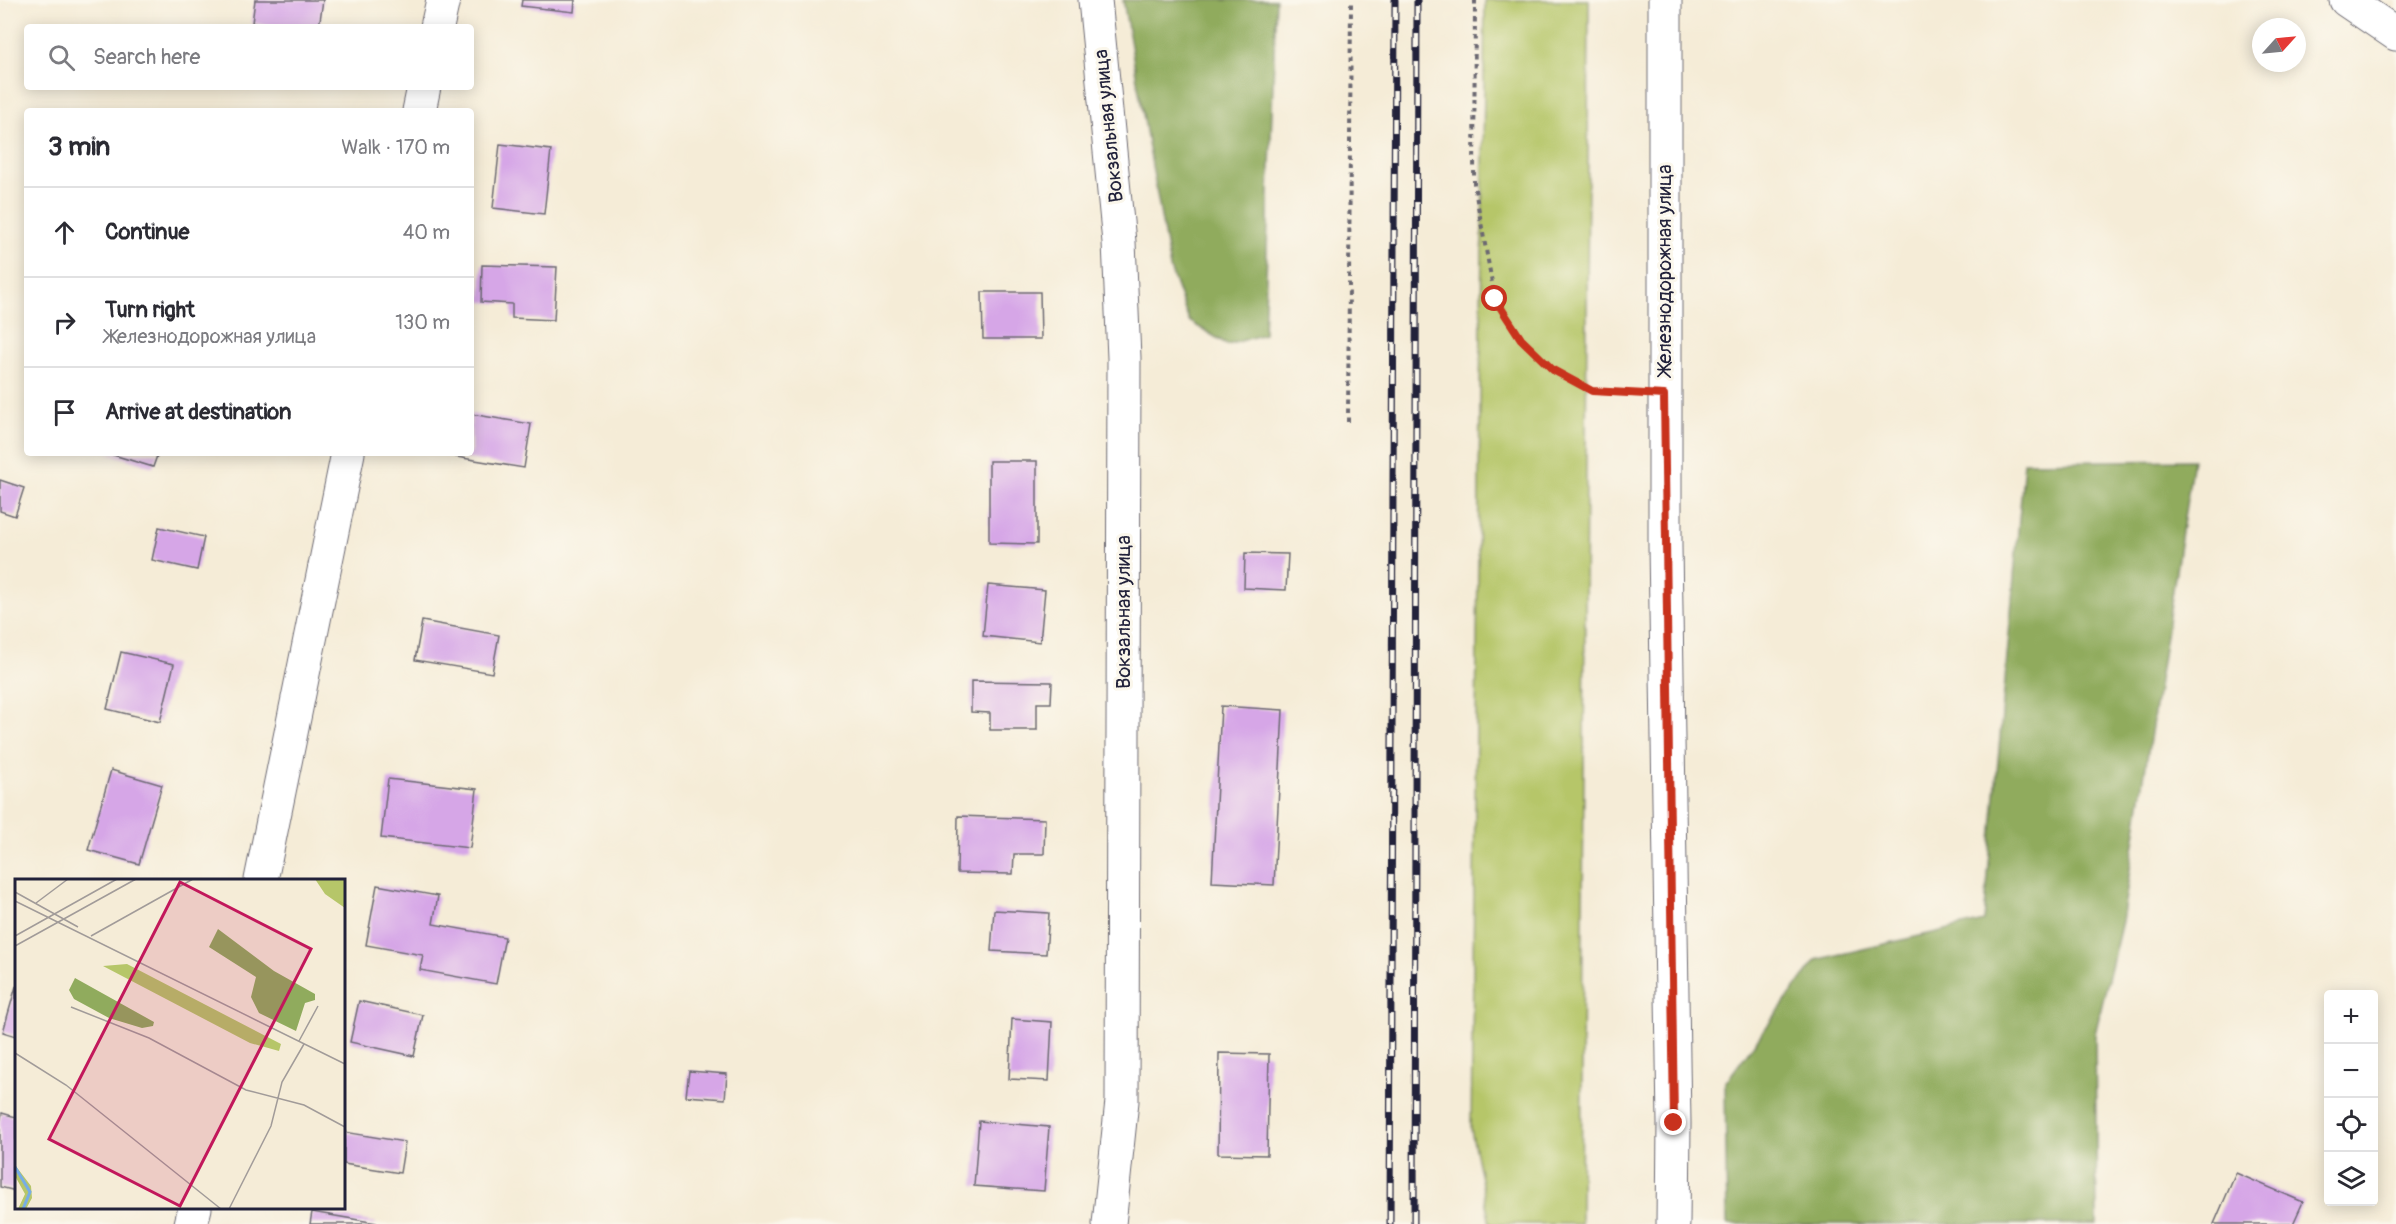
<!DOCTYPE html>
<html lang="en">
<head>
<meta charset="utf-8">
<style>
  :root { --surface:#fff; --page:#f2f2f3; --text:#2b2b33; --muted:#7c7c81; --line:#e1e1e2 }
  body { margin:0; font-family:Pangolin,sans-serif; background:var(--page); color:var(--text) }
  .controls { position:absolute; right:18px; bottom:18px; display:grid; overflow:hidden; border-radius:6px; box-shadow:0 3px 15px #0003 }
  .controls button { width:54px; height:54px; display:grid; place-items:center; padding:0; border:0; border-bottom:2px solid var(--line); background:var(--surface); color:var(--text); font:30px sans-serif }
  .compass { position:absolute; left:2252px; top:18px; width:54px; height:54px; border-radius:50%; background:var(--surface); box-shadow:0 3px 15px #0003; rotate:63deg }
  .stop { position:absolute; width:18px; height:18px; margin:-14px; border:4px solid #c8321e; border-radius:50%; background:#fff }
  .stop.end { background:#c8321e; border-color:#fff; box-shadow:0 2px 6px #0008 }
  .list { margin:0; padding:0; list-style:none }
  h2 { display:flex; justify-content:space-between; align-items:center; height:78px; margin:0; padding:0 24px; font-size:26px }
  h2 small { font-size:20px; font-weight:400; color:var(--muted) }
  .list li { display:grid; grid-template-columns:39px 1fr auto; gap:18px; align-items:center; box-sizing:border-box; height:90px; padding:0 24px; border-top:2px solid var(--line) }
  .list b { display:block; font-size:22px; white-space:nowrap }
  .list p { margin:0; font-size:20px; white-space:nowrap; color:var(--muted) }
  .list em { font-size:20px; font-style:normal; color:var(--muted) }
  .icon { flex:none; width:33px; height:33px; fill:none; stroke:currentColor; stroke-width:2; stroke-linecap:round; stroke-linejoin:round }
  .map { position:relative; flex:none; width:2396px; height:1224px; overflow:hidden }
  .search { position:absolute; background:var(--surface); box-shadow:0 3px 15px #0003; left:24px; top:24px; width:450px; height:66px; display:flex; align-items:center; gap:15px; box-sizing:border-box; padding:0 21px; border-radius:6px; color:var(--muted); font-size:22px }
  .panel { position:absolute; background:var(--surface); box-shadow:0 3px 15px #0003; left:24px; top:108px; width:450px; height:348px; border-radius:6px }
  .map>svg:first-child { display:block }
</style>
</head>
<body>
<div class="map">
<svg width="2396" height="1224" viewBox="0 0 2396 1224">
  <rect width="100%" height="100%" fill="#fbf7ec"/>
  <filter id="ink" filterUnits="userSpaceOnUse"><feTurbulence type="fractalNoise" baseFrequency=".0167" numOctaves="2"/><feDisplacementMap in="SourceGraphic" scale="12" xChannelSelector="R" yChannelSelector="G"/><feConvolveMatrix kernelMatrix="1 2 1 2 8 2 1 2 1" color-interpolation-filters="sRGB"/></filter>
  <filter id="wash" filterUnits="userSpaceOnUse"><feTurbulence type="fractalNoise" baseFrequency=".008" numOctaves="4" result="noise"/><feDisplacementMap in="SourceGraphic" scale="24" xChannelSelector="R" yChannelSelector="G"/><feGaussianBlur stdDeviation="1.35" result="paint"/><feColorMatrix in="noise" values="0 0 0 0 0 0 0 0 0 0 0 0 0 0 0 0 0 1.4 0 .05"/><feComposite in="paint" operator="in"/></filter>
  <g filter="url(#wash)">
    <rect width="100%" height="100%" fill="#f5ecd7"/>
    <path fill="#b6c669" stroke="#6c7452" stroke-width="1.5" d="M1485,0h104l-8,1224h-91l-19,-95z"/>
    <g fill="#90ab5d" stroke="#59664c" stroke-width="1.5">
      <path d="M1123,0h153l-12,334 -36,11 -39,-24 -19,-53z"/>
      <path d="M2193,460l-71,461 -27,113 2,190h-370l-2,-141 91,-123 168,-39 40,-459z"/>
    </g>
    <g id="blocks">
      <g fill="#d6a6e7">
        <path d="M255,0h68l-4,27h-44l-23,-4z"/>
        <path d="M522,0h53l-1,12 -53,-6z"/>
        <path d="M500,144l51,6 -7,64 -51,-6z"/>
        <path d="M482,265l75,2 -3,53 -42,-2v-14l-31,-2z"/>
        <path d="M982,292h58l1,47h-58z"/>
        <path d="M471,414l60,10 -7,44 -68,-11 1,-4h14z"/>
        <path d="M107,453h51l-5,14z"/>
        <path d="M989,461h48v83l-48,-1z"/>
        <path d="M0,480l24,8 -9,28 -15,-5z"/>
        <path d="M159,527l45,10 -7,33 -45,-10z"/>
        <path d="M1245,553l43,1 -2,36 -42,-2z"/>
        <path d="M988,585l57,5 -5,52 -57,-6z"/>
        <path d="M422,621l77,14 -7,38 -77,-13z"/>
        <path d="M121,652l53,12 -14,58 -53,-13z"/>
        <path d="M971,681l81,1 -1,21h-14v27h-47v-17l-19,-1z"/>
        <path d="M1221,706l62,4 -9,175 -62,-3z"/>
        <path d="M111,770l51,15 -23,79 -51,-14z"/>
        <path d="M388,779l89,10 -7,59 -89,-10z"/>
        <path d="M958,816l87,3 -1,35h-30l-1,20 -56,-1z"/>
        <path d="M377,885l61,11 -5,28 72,13 -9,47 -76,-14 3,-15 -57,-10z"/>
        <path d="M994,910l55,3 -3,41 -55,-3z"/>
        <path d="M16,986v50l-13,-4z"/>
        <path d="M359,1001l64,14 -9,41 -64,-14z"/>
        <path d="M1012,1019l40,3 -3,59 -40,-2z"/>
        <path d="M1219,1053l50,1 -2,101 -49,-1z"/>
        <path d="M689,1071l38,3 -2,25 -39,-3z"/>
        <path d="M2,1113l14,4v74l-16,-4v-65z"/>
        <path d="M979,1121l70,6 -5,64 -70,-5z"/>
        <path d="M344,1132l61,10 -5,31 -56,-9z"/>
        <path d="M2236,1173l67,29 -10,22h-79z"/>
        <path d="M312,1212l64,11v1h-66z"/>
      </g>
    </g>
  </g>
  <g filter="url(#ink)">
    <use href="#blocks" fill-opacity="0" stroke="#6c6972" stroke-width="1.5"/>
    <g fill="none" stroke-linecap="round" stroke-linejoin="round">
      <g stroke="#6c6972" stroke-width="35">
        <g id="minor">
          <path d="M1095,0l24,242 5,116 -2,743 -13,123"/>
          <path d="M437,27l6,-27"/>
          <path d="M419,111l5,-24"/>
          <path d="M261,880l87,-427"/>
          <path d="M191,1224l4,-16"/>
        </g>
      </g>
      <g stroke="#6c6972" stroke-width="35">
        <g id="major">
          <path d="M1665,0v546l9,577 -1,101"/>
          <path d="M2346,0l50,34"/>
        </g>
      </g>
      <g stroke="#6c6972" stroke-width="4" stroke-dasharray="4.5 4.5" stroke-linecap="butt">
        <path d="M1475,0l-1,184 21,115 26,40 32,31 39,21 38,2"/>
        <path d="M1348,422l3,-422"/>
      </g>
      <use href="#minor" stroke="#fff" stroke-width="33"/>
      <use href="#major" stroke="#fff" stroke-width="33"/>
      <g stroke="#22223b" stroke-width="7">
        <g id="rail">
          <path d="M1390,1224l5,-1224"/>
          <path d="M1414,1224l3,-1224"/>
        </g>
      </g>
      <use href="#rail" stroke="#fbf7ec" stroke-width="4.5" stroke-dasharray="14" stroke-linecap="butt"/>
    </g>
  </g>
  <g fill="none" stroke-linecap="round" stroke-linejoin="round" filter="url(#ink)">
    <path stroke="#c8321e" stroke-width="8" d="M1495,299l26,40 32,31 39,21 72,4 10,728"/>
  </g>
  <g text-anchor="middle" stroke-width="6" stroke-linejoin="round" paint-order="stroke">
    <g font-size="20" fill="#22223b" stroke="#fbf7ec">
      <text transform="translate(1108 126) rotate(-96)" y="7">Вокзальная улица</text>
      <text transform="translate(1664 270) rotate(-90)" y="7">Железнодорожная улица</text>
      <text transform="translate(1123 612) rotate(-90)" y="7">Вокзальная улица</text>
    </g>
  </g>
  <g transform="translate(15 879)">
    <rect width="330" height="330" fill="#f5ecd7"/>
    <path d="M300,0h30v29l-20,-14zM112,85l154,80 -2,7 -29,-8 -147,-77zM0,286l16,21 1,12 -6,11h-8l7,-15 -10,-18z" fill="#b6c669"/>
    <path d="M203,50l56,42 41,23v6l-10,3 -9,28 -37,-18 -8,-16 5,-20 -47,-30zM60,99l79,44 -1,4 -11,2 -33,-10 -35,-19 -5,-9z" fill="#90ab5d"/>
    <path fill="none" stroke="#77ade5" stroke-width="3" d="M0,288l15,25 -7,17"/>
    <path fill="none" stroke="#a19b99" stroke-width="1.5" d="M0,13l63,35M0,22l330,163M21,24l32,-24M0,57l102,-57M76,57l102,-57M0,67l121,-67M56,128l78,31 97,52 58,15 41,22M284,162l19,-35M0,174l51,32 155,124M214,330l42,-83 11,-44 22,-38"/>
    <path fill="#c2185b" fill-opacity="0.15" stroke="#c2185b" stroke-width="3" d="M165,3l131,67 -131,257 -131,-67z"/>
    <rect width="330" height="330" fill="none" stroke="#22223b" stroke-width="3"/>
  </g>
</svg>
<div class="controls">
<button>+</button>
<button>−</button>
<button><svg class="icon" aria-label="locate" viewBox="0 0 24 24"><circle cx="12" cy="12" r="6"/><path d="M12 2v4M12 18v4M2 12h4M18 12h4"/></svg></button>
<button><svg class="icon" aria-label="layers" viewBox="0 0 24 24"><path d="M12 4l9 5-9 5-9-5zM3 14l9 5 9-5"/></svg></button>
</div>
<svg class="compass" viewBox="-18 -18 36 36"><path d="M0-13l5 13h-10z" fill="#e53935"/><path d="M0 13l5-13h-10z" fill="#7c7c81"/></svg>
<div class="stop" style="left:1495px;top:299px"></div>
<div class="stop end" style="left:1674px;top:1123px"></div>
<div class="search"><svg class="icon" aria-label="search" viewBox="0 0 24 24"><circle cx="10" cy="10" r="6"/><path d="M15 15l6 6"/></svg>Search here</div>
<section class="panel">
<h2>3 min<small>Walk · 170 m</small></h2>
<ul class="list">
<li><svg class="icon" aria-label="ahead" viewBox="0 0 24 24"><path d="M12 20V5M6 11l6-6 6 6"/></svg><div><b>Continue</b></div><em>40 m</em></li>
<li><svg class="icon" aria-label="right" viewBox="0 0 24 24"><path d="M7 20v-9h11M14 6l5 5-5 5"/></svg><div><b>Turn right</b><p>Железнодорожная улица</p></div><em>130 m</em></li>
<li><svg class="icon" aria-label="arrive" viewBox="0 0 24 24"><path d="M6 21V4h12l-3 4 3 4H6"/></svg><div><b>Arrive at destination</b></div></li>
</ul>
</section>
</div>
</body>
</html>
